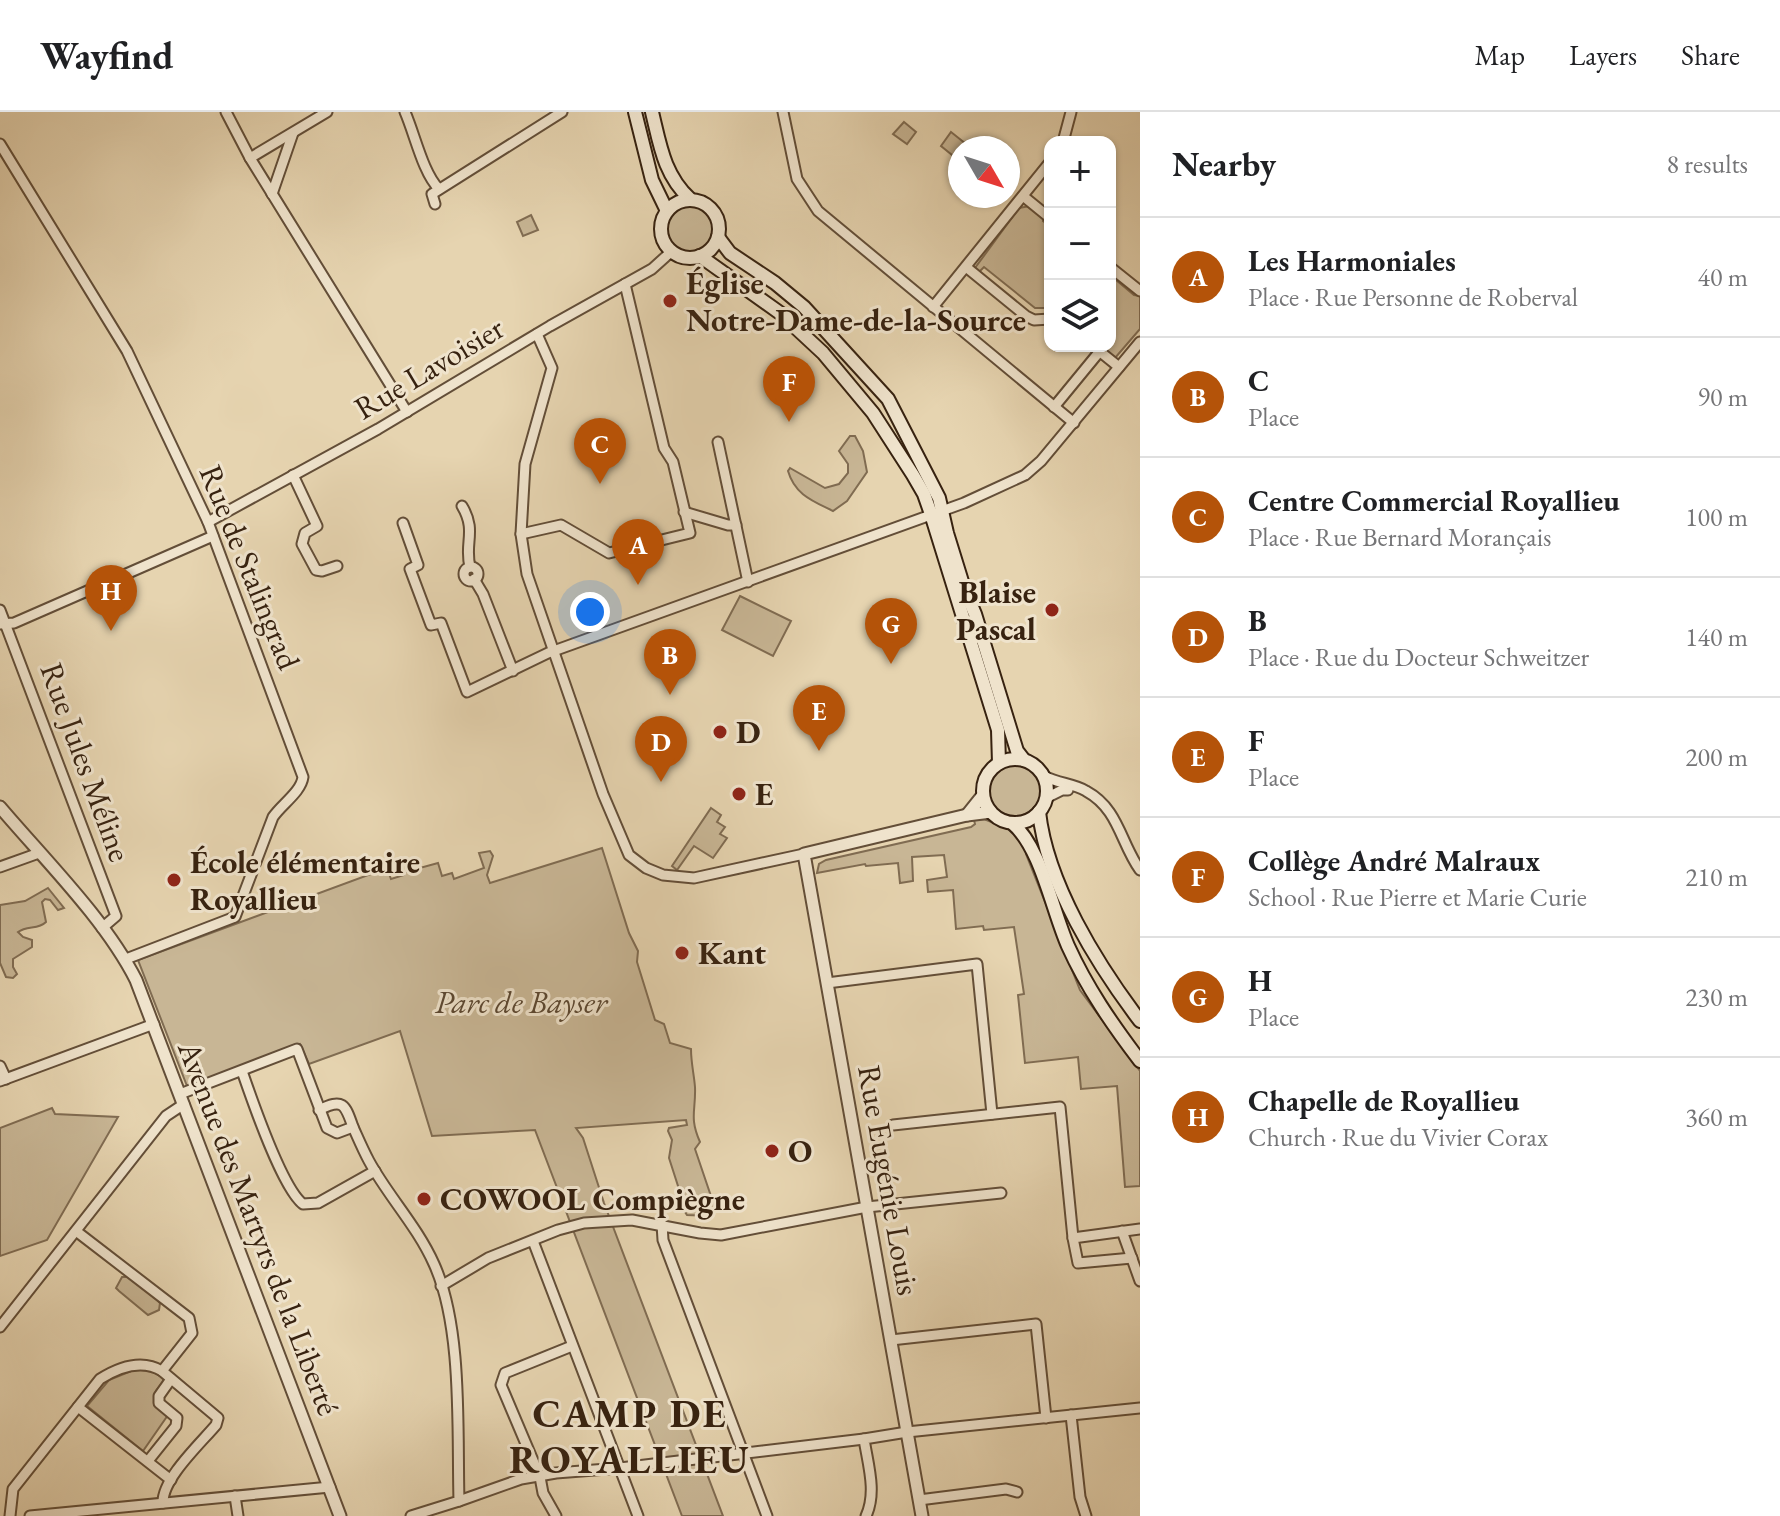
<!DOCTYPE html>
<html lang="en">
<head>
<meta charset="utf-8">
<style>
  :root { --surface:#fff; --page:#f6f6f6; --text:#202124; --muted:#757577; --line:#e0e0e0; --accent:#b45309 }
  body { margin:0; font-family:"EB Garamond",serif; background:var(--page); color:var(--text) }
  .controls { position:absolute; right:24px; top:24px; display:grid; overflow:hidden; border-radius:16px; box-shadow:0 2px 6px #0004 }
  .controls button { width:72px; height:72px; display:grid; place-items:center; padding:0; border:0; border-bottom:2px solid var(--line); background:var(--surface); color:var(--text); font:40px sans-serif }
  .compass { position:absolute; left:948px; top:24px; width:72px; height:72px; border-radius:50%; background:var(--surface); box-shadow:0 2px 6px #0004; rotate:129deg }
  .you { position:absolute; left:590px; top:500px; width:28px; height:28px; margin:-20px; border:6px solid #fff; border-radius:50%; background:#1a73e8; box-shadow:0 0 0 12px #1a73e833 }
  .badge { display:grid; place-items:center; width:52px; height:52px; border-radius:50%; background:var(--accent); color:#fff; font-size:26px; font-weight:700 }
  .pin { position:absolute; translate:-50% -66px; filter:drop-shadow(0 2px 4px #0008) }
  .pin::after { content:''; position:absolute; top:42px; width:28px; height:24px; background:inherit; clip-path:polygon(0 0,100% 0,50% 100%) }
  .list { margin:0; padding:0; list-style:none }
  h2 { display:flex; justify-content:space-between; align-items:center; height:104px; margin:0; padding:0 32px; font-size:34px }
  h2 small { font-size:26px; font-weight:400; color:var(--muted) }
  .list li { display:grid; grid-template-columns:52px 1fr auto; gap:24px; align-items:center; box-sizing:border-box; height:120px; padding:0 32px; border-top:2px solid var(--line) }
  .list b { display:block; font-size:30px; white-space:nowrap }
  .list p { margin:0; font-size:26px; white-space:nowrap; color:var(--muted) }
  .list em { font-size:26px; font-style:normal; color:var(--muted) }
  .icon { flex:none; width:44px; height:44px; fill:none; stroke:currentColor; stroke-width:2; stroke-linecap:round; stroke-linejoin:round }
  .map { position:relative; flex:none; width:1140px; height:1404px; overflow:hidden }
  header { display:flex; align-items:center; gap:48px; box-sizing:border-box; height:112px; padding:0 40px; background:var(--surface); border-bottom:2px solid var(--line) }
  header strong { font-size:38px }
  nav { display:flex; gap:44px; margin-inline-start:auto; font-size:28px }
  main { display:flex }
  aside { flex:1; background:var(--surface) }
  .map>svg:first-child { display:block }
</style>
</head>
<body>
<header>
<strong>Wayfind</strong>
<nav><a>Map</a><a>Layers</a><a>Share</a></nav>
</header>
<main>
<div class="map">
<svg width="1140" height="1404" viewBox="0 0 1140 1404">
  <rect width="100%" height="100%" fill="#e6d4b0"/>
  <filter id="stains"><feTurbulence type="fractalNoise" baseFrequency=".0025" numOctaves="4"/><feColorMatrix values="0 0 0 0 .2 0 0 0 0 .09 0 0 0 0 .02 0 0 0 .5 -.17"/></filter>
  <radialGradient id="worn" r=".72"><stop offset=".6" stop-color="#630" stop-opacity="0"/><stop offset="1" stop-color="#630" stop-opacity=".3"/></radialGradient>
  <g fill="#c8b695" stroke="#806c52" stroke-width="2">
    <path d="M904,10l12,10 -9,12 -14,-10z"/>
    <path d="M951,20l20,16h-11l-3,11 -16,-13z"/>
    <circle cx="690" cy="116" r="24"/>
    <path d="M1030,94l14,11 -1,4 7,5v82h-15l-51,-41 -5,5 -4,-4 44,-60z"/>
    <path d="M531,103l7,15 -15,6 -6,-14z"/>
    <path d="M1110,163l24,20 6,1v33l-25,29 -15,-12h10z"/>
    <path d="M850,324h5l8,15 4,21 -20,29 -14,10c-20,-10 -38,-16 -45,-40l2,-3 35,20 14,-4 9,-11v-9l-9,-13z"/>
    <path d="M740,484l51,25 -18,35 -51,-26z"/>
    <circle cx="1015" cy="677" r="27"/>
    <path d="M711,696l10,7 -4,7 8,5 -5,7 7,4 -14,20 -19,-12 -17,24 -5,-4z"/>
    <path d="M984,707l27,11 17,20 -2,4 54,136 60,81v115l-15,1 -8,-101 -36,3 -3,-32 -53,6 -7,-68 6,-1 -10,-67 -30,3 -1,-4 -27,3 -3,-39 -25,2 -1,-12 20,-3 -3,-22 -32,2 1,24 -13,2 -2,-20 -32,3 -1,-2 -48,9 2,-9 7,-4 145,-33 4,-3 -1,-4z"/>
    <path d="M602,736l27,85 9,18 -1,11 18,58 9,4 6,19 21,6c0,14 3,25 4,38 1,24 -6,30 5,55l-5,7 21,62 -6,5 -23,-1 -8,-12 -1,-17 -9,-28 3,-18 -4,-9 1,-3 18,-3 -1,-5 -110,8 7,10 21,65 119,313h-41l-147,-386 -103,6 -32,-105 -91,33 -9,-20 -113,42 -49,-126 249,-92 4,11 13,-4 1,-3 33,-9 4,13 10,-3 2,6 30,-11 -5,-15 11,-2 3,5 -6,19 3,8z"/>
    <path d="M48,776l16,20 -6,2 -8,-10 -5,-1 -3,3 4,20c-8,8 -19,3 -28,10l5,5 9,3v7l-19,12v8l4,7 -4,4 -7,-1 -6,-14v-58l25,-4z"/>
    <path d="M52,996l3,6 63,3 -71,123 -47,16v-128z"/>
    <path d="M122,1165h7l27,22 4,4 -1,7 -11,5 -29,-24 -3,-3z"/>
    <path d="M136,1257l18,3 11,7 -9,12 -2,13 14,11 -25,36 -56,-45 22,-26z"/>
  </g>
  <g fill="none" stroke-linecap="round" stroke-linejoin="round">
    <g stroke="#634e38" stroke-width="13">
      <g id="minor">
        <path d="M226,0l24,46 157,254"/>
        <path d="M405,0c10,23 18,61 34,77"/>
        <path d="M783,0l14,67 21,32 256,212"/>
        <path d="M1063,30l8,-30"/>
        <path d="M0,32l127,207 81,171 95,255c-2,15 -21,27 -30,40l-38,100 -109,42"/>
        <path d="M250,46l77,-46"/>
        <path d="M272,82l21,-61"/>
        <path d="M1023,84l27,22"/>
        <path d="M435,92l-3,-10 130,-82"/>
        <path d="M966,155l60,49 8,4 16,-1"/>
        <path d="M1110,155l30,24"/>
        <path d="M933,195l117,-145"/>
        <path d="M537,222l15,34 -27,96 -4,70 6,40 76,220 26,61 17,13 17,7 31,3 110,-24"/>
        <path d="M1093,234l26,21"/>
        <path d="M1054,295l46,-56"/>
        <path d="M718,330l30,140"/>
        <path d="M293,363l24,51 -12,7 -3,11 14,26 6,1 15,-5"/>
        <path d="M462,394c15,25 2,37 8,61"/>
        <path d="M684,400l44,13h8"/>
        <path d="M208,410l170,-93 172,-103 102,-57 20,-18"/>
        <path d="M403,411l15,42 -8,4 21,56 10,-2 26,69 81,-39 416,-150 61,-28 16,-14 99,-119"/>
        <path d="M521,422l40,-9 48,28 81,-20 -17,-71 -9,-14 -39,-164"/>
        <circle cx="471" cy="462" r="7"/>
        <path d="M474,467l9,15 30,77"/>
        <path d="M0,498l116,306 -14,12"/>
        <path d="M0,512l14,-1 199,-87"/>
        <path d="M1044,664c15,8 29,7 42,15 33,18 34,51 54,79"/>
        <path d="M1046,686l16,-8h6"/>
        <path d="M0,755l39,-14"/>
        <path d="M827,871l150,-19 15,150"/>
        <path d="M0,954l6,13"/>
        <path d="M242,959c10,29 40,117 61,133l15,-1 57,-32"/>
        <path d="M0,969l154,-57"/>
        <path d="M180,982l117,-45 30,79 10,5 16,-6c5,11 10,23 16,34 19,35 48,65 65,103 29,64 23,167 25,237l-48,15"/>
        <path d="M319,998c24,-12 26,-6 34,17"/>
        <path d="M893,1013l167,-18 13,131"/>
        <path d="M662,1112l1,16 104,276"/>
        <path d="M76,1119l113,87 3,15 -30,38"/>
        <path d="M1122,1119l18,50"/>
        <path d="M533,1129l105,275"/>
        <path d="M1132,1146l-54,5 -5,-25 67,-9"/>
        <path d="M441,1174l47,-28 70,-28 26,-7 48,-3 68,13 21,2 146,-28 134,-14"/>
        <path d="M0,1215l166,-211 18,-12"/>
        <path d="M891,1228l145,-16 10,94"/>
        <path d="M78,1295l93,73"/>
        <path d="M1071,1303l9,82 6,19"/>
        <path d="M148,1349l28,-35 1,-8 -18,-15v-7l12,-17"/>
        <path d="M235,1384l3,20"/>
        <path d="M919,1388l87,-11 11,3"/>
        <path d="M459,1389l62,-22 35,-6 64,-5 244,-29"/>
        <path d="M10,1404l3,-27 87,-110c19,-12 42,-20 62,-8l56,47 -2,7c-16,19 -54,54 -53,78"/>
        <path d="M30,1404l300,-29"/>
        <path d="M556,1404l-13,-23 -3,-16 -39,-92 4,-12 67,-27"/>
        <path d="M866,1404c11,-24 2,-51 -2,-77l43,-7 233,-24"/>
      </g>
    </g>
    <g stroke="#634e38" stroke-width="15">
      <g id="tertiary">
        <path d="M0,695c45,53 105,112 136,173l204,536"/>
        <path d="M967,703l16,-20"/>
        <path d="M922,1404l-118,-662 163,-39 24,-3"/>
      </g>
    </g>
    <g stroke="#372210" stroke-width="16">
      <g id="secondary">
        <path d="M635,0l17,68 15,31"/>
        <path d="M652,0c8,33 12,63 38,87"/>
        <circle cx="690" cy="117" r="29"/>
        <path d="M718,125l12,16 45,30 29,24 84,92 51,99 8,35 17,55 11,26 42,137 7,9"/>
        <path d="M700,144l80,57 43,40 50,60 40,62 11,19 7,20 67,216 1,33"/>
        <circle cx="1015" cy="679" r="32"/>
        <path d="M1039,700c8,72 58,152 101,209"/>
        <path d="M1012,711c29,24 40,87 56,123 19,42 44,78 72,115"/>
      </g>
    </g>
    <use href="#minor" stroke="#efe3cc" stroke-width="9"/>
    <use href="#tertiary" stroke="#efe3cc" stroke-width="11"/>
    <use href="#secondary" stroke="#efe3cc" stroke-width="12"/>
  </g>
  <g fill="#8f2418" stroke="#efe3cc" stroke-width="3">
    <circle cx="670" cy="189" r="8"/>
    <circle cx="1052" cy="498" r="8"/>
    <circle cx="720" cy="620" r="8"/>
    <circle cx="739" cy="682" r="8"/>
    <circle cx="174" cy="768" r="8"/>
    <circle cx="682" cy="841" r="8"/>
    <circle cx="772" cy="1039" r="8"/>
    <circle cx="424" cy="1087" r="8"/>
  </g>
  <g text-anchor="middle" stroke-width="6" stroke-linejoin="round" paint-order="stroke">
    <g font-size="32" font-weight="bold" fill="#372210" stroke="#efe3cc" text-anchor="start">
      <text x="686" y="182">Église<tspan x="686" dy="37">Notre-Dame-de-la-Source</tspan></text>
      <text x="1036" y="491" text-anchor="end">Blaise<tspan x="1036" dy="37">Pascal</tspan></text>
      <text x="736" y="631">D</text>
      <text x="755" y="693">E</text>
      <text x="190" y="761">École élémentaire<tspan x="190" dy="37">Royallieu</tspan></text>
      <text x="698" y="852">Kant</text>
      <text x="788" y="1050">O</text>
      <text x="440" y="1098">COWOOL Compiègne</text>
    </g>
    <g font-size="32" fill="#372210" stroke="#efe3cc">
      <text transform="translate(429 256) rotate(-31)" y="11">Rue Lavoisier</text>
      <text transform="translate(250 455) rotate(68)" y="11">Rue de Stalingrad</text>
      <text transform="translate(86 650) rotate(70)" y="11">Rue Jules Méline</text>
      <text transform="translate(889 1068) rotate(80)" y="11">Rue Eugénie Louis</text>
      <text transform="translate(259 1116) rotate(69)" y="11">Avenue des Martyrs de la Liberté</text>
    </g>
    <g font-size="32" font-style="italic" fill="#5b4731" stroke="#efe3cc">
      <text x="521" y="901">Parc de Bayser</text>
    </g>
    <g font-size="40" font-weight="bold" letter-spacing="2" fill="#372210" stroke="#efe3cc">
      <text x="630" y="1315">CAMP DE<tspan x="630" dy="46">ROYALLIEU</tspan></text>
    </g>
  </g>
  <rect width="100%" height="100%" filter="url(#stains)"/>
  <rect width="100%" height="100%" fill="url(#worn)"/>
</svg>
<div class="controls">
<button>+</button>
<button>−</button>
<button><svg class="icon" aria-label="layers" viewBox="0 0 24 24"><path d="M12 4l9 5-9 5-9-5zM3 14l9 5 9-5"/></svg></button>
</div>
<svg class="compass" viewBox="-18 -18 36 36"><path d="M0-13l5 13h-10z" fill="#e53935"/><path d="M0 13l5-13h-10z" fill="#757577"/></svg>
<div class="you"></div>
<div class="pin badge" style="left:638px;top:473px">A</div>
<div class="pin badge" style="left:670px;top:583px">B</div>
<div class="pin badge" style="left:600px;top:372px">C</div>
<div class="pin badge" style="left:661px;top:670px">D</div>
<div class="pin badge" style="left:819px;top:639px">E</div>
<div class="pin badge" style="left:789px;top:310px">F</div>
<div class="pin badge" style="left:891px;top:552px">G</div>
<div class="pin badge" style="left:111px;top:519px">H</div>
</div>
<aside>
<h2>Nearby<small>8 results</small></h2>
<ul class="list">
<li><span class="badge">A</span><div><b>Les Harmoniales</b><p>Place · Rue Personne de Roberval</p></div><em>40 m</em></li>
<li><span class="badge">B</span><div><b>C</b><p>Place</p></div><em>90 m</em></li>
<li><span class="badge">C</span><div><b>Centre Commercial Royallieu</b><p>Place · Rue Bernard Morançais</p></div><em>100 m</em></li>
<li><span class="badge">D</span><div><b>B</b><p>Place · Rue du Docteur Schweitzer</p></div><em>140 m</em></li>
<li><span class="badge">E</span><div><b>F</b><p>Place</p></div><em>200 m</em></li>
<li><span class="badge">F</span><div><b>Collège André Malraux</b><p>School · Rue Pierre et Marie Curie</p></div><em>210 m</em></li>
<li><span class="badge">G</span><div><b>H</b><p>Place</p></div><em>230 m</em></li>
<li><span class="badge">H</span><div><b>Chapelle de Royallieu</b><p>Church · Rue du Vivier Corax</p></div><em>360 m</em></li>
</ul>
</aside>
</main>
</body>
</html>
